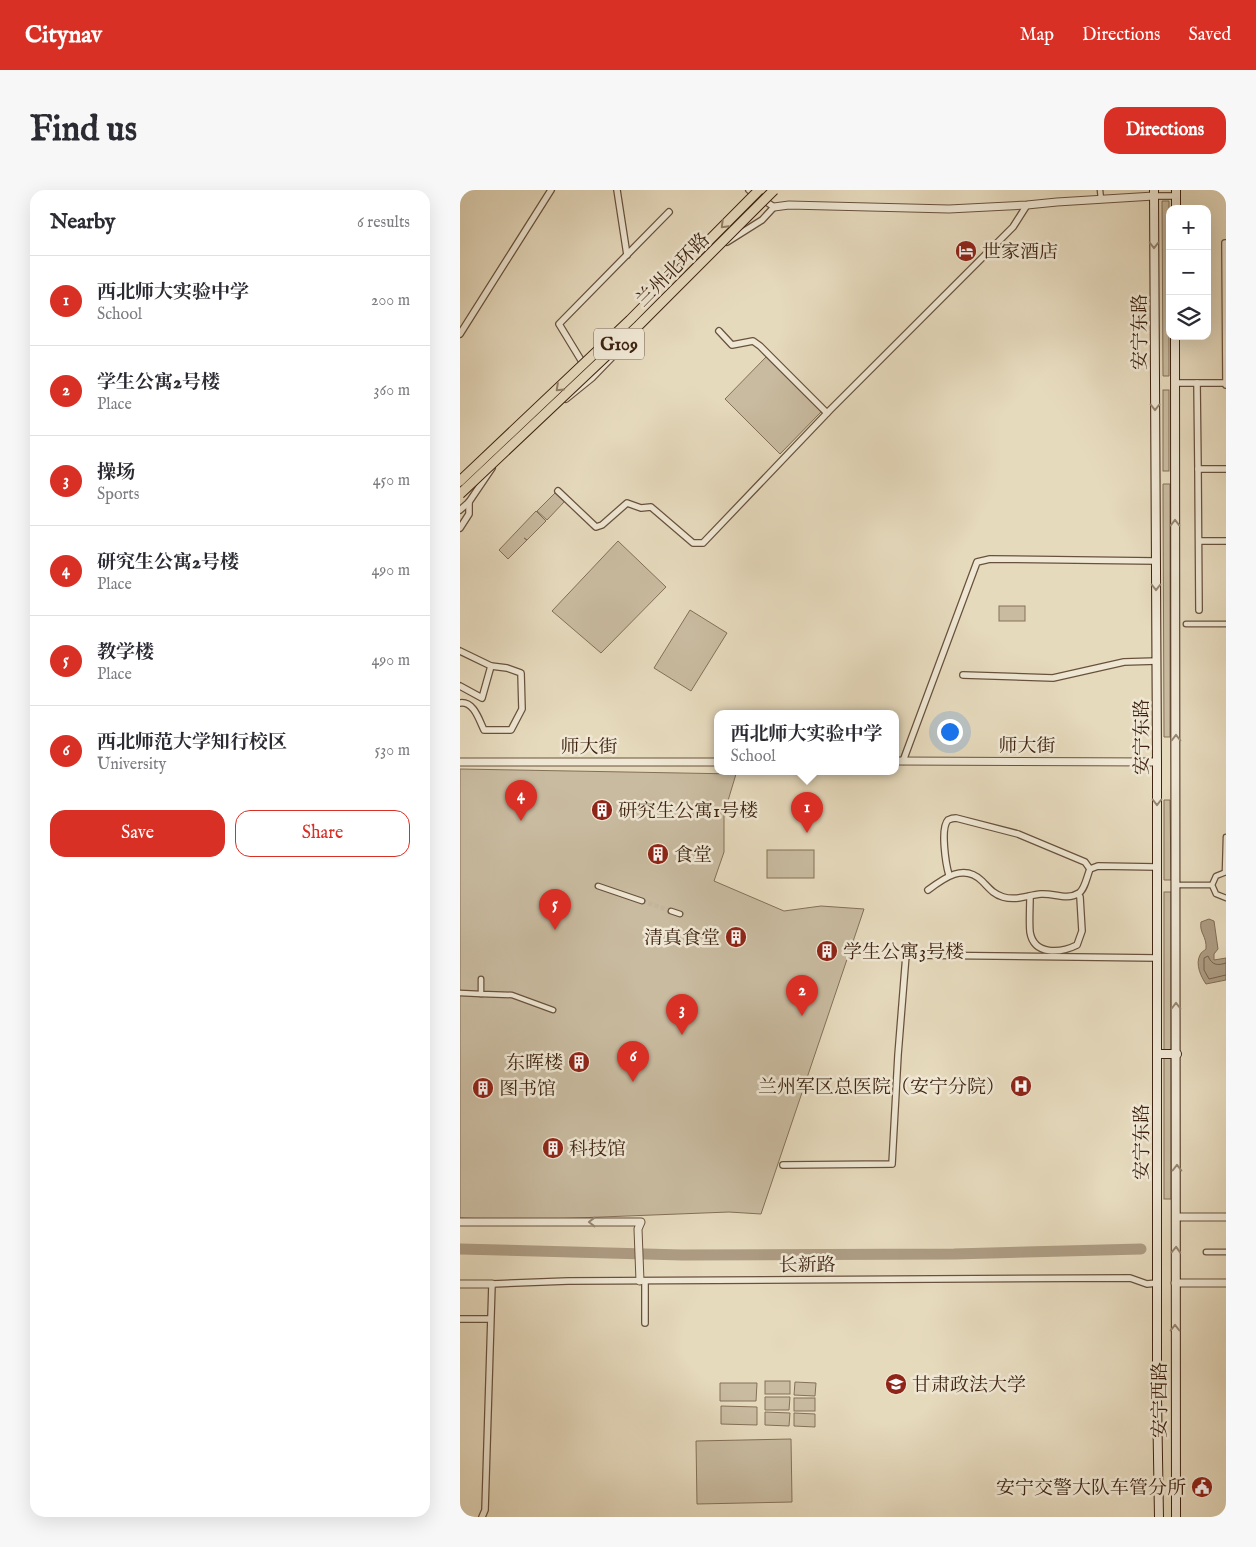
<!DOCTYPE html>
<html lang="en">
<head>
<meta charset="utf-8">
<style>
  :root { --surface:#fff; --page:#f7f7f7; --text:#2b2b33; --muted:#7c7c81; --line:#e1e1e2; --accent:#d93025 }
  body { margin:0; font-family:"IM FELL English","Noto Serif SC",serif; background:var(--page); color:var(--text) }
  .controls { position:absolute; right:15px; top:15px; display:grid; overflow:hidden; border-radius:10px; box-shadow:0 5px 20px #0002 }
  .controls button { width:45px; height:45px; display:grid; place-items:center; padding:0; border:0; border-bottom:1px solid var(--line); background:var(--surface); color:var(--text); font:25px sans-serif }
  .you { position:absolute; left:489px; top:541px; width:18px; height:18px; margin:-12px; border:4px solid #fff; border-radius:50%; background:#1a73e8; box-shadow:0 0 0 8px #1a73e833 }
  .badge { display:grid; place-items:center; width:32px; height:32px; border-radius:50%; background:var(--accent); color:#fff; font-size:16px; font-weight:700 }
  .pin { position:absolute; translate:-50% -41px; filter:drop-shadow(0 1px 2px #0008) }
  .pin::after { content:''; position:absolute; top:26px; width:18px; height:15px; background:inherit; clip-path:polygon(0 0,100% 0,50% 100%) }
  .popup { position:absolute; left:254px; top:520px; width:185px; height:65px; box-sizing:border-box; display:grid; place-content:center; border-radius:10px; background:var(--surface); filter:drop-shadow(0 1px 4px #0005); font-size:16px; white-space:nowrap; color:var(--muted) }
  .popup b { font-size:19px; color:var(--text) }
  .popup::after { content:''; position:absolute; left:50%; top:100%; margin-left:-10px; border:10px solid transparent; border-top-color:var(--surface) }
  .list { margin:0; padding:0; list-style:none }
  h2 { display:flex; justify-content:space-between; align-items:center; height:65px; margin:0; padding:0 20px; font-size:21px }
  h2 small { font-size:16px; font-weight:400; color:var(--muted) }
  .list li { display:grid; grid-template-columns:32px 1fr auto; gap:15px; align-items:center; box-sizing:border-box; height:90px; padding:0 20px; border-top:1px solid var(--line) }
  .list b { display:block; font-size:19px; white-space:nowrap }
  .list p { margin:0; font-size:16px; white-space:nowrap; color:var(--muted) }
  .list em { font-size:16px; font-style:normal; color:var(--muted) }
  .actions { display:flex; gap:10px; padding:15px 20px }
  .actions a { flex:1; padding:11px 0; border:1px solid var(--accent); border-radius:15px; text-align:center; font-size:18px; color:var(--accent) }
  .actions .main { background:var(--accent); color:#fff }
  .icon { flex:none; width:28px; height:28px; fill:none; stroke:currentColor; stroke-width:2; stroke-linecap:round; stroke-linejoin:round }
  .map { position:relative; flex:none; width:766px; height:1327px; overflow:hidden; border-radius:15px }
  header { display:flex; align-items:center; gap:30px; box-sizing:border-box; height:70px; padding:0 25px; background:var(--accent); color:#fff }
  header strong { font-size:24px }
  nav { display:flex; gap:28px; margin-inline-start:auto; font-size:18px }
  .intro { display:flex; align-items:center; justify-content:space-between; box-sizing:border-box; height:120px; padding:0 30px }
  h1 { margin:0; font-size:35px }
  .button { padding:12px 22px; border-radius:15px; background:var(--accent); color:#fff; font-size:18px; font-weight:700 }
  main { display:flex; gap:30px; padding:0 30px }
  aside { flex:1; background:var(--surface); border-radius:15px; box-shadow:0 5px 20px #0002 }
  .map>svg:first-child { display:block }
</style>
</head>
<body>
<header>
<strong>Citynav</strong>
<nav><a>Map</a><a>Directions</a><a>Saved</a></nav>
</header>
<div class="intro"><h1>Find us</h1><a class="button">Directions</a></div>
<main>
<aside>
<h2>Nearby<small>6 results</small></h2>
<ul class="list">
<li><span class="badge">1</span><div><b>西北师大实验中学</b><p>School</p></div><em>200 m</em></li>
<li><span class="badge">2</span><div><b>学生公寓2号楼</b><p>Place</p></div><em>360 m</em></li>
<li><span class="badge">3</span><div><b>操场</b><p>Sports</p></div><em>450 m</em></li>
<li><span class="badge">4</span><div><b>研究生公寓2号楼</b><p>Place</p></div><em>490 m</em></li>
<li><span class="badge">5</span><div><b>教学楼</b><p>Place</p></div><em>490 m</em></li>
<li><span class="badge">6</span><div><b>西北师范大学知行校区</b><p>University</p></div><em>530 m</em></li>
</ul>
<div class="actions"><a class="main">Save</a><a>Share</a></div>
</aside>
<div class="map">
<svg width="766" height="1327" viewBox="0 0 766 1327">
  <rect width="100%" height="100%" fill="#e6dabd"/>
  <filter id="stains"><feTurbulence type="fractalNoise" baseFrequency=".004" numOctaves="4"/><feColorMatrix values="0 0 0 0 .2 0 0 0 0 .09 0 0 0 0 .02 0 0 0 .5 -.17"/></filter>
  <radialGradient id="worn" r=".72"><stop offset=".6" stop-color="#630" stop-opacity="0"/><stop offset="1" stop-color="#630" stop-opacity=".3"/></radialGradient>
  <g fill="#c9bba0" stroke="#847058">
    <path d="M702,11h7v175h-6z"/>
    <path d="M306,167l55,55 -41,42 -55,-55z"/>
    <rect x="703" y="200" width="6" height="81"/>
    <path d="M703,294h7v253h-6z"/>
    <path d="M96,302l9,9 -18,19 -10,-9z"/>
    <path d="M76,321l10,10 -19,19 -3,-2 3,2 -19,19 -9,-9z"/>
    <path d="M158,351l48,46 -65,66 -49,-42z"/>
    <rect x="539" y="416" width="26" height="15"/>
    <path d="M230,420l37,23 -36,58 -37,-23z"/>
    <path d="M0,579l276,5 -12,40v38l-10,29 70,30 37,-5 43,3 -103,305 -32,-2 -204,8 -65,-2z"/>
    <path d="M704,610h6l1,80h-7z"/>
    <rect x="307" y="660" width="47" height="28"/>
    <rect x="704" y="702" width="7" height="307"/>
    <rect x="305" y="1191" width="25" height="13"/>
    <path d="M335,1192l21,1 -1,13 -21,-1z"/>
    <path d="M260,1193h37l-1,18h-36z"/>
    <path d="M305,1207h25l-1,13h-24z"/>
    <rect x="334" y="1208" width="21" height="13"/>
    <path d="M261,1216l36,1v18l-36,-1z"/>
    <path d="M305,1222l25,1 -1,13 -24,-1z"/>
    <path d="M334,1223l21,1v13l-21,-1z"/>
    <path d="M331,1249l1,63 -95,2 -1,-63z"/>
  </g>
  <path fill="#ad9c83" stroke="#816c55" d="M749,729l5,2 4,28 -4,5v6l12,-2v22l-20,4c-5,-7 -11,-20 -6,-29 1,-3 4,-4 6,-6 1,-13 -7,-16 -5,-27z"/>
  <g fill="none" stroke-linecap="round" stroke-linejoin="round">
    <path stroke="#76604a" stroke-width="1" d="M766,773c-9,3 -14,2 -18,-7l-4,2v12l5,9 17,-4"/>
    <path stroke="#ad9c83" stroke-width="11" d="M0,1059l222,6 272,-1 187,-5"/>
    <path stroke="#c4b69b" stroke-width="4.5" stroke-dasharray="4.5 2" stroke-linecap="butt" d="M182,711l29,10"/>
    <g stroke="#68523c" stroke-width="7">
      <g id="pedestrian">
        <path d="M640,0l1,9"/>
        <path d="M726,434h40"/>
        <path d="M765,682l1,-35"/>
        <path d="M766,682l-10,4 -4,9 4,9 10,4"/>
        <path d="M716,695h36"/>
        <path d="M138,696l44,15"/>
        <path d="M211,721l9,3"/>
        <path d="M21,789v15l31,1 41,15"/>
        <path d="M0,803l21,1"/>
        <path d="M746,1062h20"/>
      </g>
    </g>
    <g stroke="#68523c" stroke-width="8">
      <g id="minor">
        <path d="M157,0l10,65"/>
        <path d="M694,6h22"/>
        <path d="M267,52l35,-22 12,-13 -25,-17"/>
        <path d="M765,53l1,142"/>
        <path d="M259,141l13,14 21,-4 7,5 67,67"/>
        <path d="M0,144l91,-144"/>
        <path d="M124,175l-25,-41 110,-112"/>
        <path d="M715,193h51"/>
        <path d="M737,193l1,86h28"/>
        <path d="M106,209l26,-21 31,-32"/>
        <path d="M738,279l1,141"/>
        <path d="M98,301l38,36 6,-2 25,-22 14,5 10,-1 42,36h10l127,-133 183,-183 14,-22"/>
        <path d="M0,320l9,-8 23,-34"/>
        <path d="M0,338l9,-14v-12"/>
        <path d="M739,351h27"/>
        <path d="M0,461l31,15 16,2 14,5 1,36 -11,21h-27c-5,-10 -10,-29 -24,-27"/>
        <path d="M503,485l90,3 71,-16 33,-1"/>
        <path d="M0,496l22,12 9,-32"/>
        <path d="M443,571l74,-199 13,-3 166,2"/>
        <path d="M489,685c-3,-10 -9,-47 -1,-55 2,-1 5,-2 8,-2l62,16 67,28 5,7"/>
        <path d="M468,700c16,-12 36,-27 54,-9 7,7 11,13 21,16 14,4 25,-2 38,-3 14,-1 25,7 38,-1 6,-4 8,-17 11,-24l8,-3 59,1"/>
        <path d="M570,706c0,12 -1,25 0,36 4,24 31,21 47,13l5,-14 -2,-34 -2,-3"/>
        <path d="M323,975l109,-1 6,-109 8,-100 251,3"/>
        <path d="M185,1091v42"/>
        <path d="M0,1129h30"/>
        <path d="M22,1327l3,-7 7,-226 76,-3 562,-3 17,6 10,-1"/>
      </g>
    </g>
    <g stroke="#68523c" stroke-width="9">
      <g id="tertiary">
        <path d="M314,17l15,-2 160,4 78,-4 30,-3 97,-6"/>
        <path d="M436,571l261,1"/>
        <path d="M0,572h258"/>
        <path d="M717,1027h49"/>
        <path d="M0,1032h181l-3,7 2,52"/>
        <path d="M715,1093h51"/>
        <path d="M0,1094h32"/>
      </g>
    </g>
    <g stroke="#3e2411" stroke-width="10">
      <g id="secondary">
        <path d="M694,0l3,572v635l2,120"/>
        <path d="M716,19v-19"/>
        <path d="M715,146l1,1181"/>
        <path d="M697,864h20"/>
      </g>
    </g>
    <use href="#pedestrian" stroke="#efe7d4" stroke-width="4.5"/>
    <use href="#minor" stroke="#efe7d4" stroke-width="5.5"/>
    <use href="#tertiary" stroke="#efe7d4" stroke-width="7"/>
    <use href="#secondary" stroke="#efe7d4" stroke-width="8"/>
    <g stroke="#3e2411" stroke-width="11" stroke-linecap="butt">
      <g id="trunk-bridge">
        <path d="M0,291l170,-161 129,-130"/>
        <path d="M0,304l179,-169 135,-135"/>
      </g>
    </g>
    <use href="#trunk-bridge" stroke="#e6dabd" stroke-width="9"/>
  </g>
  <defs><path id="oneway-chevron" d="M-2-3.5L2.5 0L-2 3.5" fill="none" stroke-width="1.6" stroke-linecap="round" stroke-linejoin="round" transform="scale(1.25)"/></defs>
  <g stroke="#927f67">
    <use href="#oneway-chevron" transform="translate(264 35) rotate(135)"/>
    <use href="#oneway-chevron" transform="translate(99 198) rotate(137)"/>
  </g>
  <g stroke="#968672">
    <use href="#oneway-chevron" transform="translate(694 55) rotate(90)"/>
    <use href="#oneway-chevron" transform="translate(695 217) rotate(90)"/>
    <use href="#oneway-chevron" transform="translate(715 333) rotate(-90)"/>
    <use href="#oneway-chevron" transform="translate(696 397) rotate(90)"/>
    <use href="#oneway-chevron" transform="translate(716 548) rotate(-90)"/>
    <use href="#oneway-chevron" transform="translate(697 612) rotate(90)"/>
    <use href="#oneway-chevron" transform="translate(716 816) rotate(-90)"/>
    <use href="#oneway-chevron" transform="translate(717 978) rotate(-90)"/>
    <use href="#oneway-chevron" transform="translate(132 1032) rotate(180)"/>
    <use href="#oneway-chevron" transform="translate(716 1060) rotate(-88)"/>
    <use href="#oneway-chevron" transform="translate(715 1138) rotate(-90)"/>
  </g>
  <defs>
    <g id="hotel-disc" transform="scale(1.125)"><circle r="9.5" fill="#8f2418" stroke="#efe7d4"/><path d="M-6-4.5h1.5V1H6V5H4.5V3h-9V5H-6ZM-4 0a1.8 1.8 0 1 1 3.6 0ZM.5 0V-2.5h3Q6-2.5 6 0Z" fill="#fff"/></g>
    <g id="building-disc" transform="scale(1.125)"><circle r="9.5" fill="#8f2418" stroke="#efe7d4"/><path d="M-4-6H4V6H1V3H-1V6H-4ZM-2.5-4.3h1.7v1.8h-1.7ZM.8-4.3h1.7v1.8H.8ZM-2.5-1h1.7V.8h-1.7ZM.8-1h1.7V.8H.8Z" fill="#fff"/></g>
    <g id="hospital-disc" transform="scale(1.125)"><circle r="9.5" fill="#8f2418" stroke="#efe7d4"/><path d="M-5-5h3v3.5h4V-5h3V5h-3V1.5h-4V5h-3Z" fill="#fff"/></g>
    <g id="school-disc" transform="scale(1.125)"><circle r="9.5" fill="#8f2418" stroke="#efe7d4"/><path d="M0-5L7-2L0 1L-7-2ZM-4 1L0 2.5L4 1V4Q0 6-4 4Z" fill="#fff"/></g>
    <g id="civic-disc" transform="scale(1.125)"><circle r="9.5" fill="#8f2418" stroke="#efe7d4"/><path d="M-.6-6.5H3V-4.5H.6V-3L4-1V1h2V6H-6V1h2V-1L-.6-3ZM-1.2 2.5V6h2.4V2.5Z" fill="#fff"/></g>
  </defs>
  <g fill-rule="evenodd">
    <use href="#hotel-disc" x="506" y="61"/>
    <use href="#building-disc" x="142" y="620"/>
    <use href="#building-disc" x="198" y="664"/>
    <use href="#building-disc" x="276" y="747"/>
    <use href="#building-disc" x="367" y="761"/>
    <use href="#building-disc" x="119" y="872"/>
    <use href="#hospital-disc" x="561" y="896"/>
    <use href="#building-disc" x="23" y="898"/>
    <use href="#building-disc" x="93" y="958"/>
    <use href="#school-disc" x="436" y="1194"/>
    <use href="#civic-disc" x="742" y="1297"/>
  </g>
  <g text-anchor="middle" stroke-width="5" stroke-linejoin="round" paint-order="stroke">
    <rect fill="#efe7d4" stroke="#735e4c" stroke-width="1" x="134" y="138.5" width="50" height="31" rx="4"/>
    <g font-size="18" font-weight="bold" fill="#3e2411">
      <text x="159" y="160">G109</text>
    </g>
    <g font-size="19" fill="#3e2411" stroke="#efe7d4" text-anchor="start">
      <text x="522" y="68">世家酒店</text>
      <text x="158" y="627">研究生公寓1号楼</text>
      <text x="214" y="671">食堂</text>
      <text x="260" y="754" text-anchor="end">清真食堂</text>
      <text x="383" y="768">学生公寓3号楼</text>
      <text x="103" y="879" text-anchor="end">东晖楼</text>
      <text x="545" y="903" text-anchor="end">兰州军区总医院（安宁分院）</text>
      <text x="39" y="905">图书馆</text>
      <text x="109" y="965">科技馆</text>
      <text x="452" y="1201">甘肃政法大学</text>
      <text x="726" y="1304" text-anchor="end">安宁交警大队车管分所</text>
    </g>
    <g font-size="19" fill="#3e2411" stroke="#efe7d4">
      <text transform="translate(212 79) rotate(-45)" y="7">兰州北环路</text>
      <text transform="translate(679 142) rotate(-90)" y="7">安宁东路</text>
      <text transform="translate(681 547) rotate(-90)" y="7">安宁东路</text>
      <text x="567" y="562">师大街</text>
      <text x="129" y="563">师大街</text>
      <text transform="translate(681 952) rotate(-90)" y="7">安宁东路</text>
      <text x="347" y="1081">长新路</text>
      <text transform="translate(699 1210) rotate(-90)" y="7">安宁西路</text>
    </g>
  </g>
  <rect width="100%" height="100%" filter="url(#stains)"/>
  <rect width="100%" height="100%" fill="url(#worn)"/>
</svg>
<div class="controls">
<button>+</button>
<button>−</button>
<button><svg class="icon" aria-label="layers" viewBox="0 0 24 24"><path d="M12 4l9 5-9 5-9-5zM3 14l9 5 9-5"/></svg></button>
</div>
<div class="you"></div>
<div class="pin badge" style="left:347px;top:643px">1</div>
<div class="popup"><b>西北师大实验中学</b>School</div>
<div class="pin badge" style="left:342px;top:826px">2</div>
<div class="pin badge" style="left:222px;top:845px">3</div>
<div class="pin badge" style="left:61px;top:631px">4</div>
<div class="pin badge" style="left:95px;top:740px">5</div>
<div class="pin badge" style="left:173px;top:892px">6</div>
</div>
</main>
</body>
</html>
